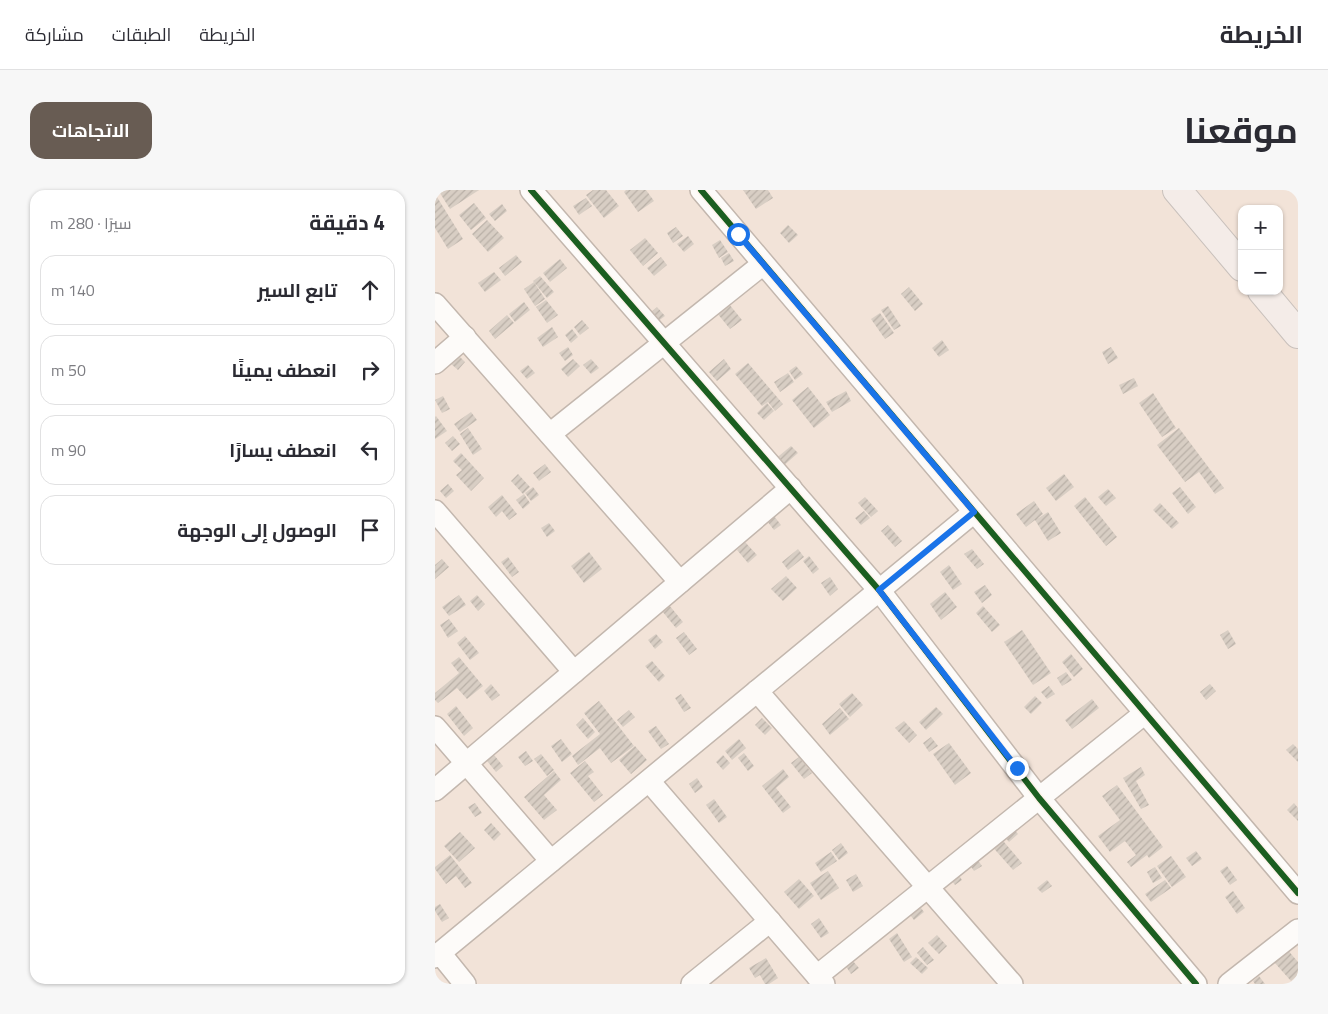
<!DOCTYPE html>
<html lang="ar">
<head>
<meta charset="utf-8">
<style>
  :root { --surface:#fff; --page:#f7f7f7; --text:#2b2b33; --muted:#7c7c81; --line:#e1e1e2; --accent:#685c53 }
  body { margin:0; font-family:"Titillium Web",Cairo,sans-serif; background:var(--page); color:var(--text); direction:rtl }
  .controls { position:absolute; right:15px; top:15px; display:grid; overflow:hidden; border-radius:10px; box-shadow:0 1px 4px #0004 }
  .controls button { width:45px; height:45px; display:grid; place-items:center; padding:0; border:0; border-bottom:1px solid var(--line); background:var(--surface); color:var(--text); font:25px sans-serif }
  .stop { position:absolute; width:15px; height:15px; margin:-11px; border:4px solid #1a73e8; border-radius:50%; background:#fff }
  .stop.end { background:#1a73e8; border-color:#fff; box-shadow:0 1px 5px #0008 }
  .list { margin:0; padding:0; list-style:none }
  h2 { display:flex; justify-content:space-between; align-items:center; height:65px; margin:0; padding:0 20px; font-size:21px }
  h2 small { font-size:16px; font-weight:400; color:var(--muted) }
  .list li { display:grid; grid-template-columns:32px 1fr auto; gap:15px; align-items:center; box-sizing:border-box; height:70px; margin:0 10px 10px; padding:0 10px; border:1px solid var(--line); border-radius:15px }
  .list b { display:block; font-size:19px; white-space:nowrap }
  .list em { font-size:16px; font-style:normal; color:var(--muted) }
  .icon { flex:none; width:28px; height:28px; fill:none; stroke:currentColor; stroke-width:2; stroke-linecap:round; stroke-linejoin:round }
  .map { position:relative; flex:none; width:863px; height:794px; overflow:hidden; direction:ltr; border-radius:15px }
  header { display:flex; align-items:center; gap:30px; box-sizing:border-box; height:70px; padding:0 25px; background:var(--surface); border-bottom:1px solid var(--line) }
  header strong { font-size:24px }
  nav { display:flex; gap:28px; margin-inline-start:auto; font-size:18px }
  .intro { display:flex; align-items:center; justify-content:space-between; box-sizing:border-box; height:120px; padding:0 30px }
  h1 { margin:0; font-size:35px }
  .button { padding:12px 22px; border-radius:15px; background:var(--accent); color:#fff; font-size:18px; font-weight:700 }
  main { display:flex; gap:30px; padding:0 30px }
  aside { flex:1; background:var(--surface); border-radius:15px; box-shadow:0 1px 4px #0004 }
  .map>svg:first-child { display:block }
</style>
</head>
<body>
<header>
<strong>الخريطة</strong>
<nav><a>الخريطة</a><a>الطبقات</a><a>مشاركة</a></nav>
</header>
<div class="intro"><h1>موقعنا</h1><a class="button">الاتجاهات</a></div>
<main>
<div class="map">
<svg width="863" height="794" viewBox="0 0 863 794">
  <defs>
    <pattern id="building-hatch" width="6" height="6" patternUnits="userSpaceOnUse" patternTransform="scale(1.25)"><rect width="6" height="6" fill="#d8cec4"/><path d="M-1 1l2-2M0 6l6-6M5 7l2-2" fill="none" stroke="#b9b0a7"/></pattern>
  </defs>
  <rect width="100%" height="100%" fill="#f2e3d8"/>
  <g fill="url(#building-hatch)">
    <path d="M3,0h41l-29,19z"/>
    <path d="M158,0h13l13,16 -15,12 -18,-23z"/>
    <path d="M191,0h20l8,11 -16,11 -14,-20z"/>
    <path d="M308,0h25l5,8 -17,11z"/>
    <path d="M2,7l26,42 -15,10 -13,-21v-30z"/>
    <path d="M151,8l6,8 -13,9 -6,-9z"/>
    <path d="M39,13l12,15 -15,12 -12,-15z"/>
    <path d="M67,14l5,7 -12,10 -6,-7z"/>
    <path d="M52,30l17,18 -16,14 -16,-18z"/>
    <path d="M353,35l10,10 -9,8 -9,-10z"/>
    <path d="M241,37l7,9 -10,7 -6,-10z"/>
    <path d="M253,46l6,8 -10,8 -7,-8z"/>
    <path d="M210,48l13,15 -15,13 -13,-16z"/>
    <path d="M285,50l8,12 -9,6 -7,-13z"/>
    <path d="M294,63l5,8 -9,5 -4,-8z"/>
    <path d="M81,65l6,7 -17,14 -6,-8z"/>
    <path d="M226,67l6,8 -13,11 -7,-8z"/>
    <path d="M125,69l7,9 -17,14 -7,-9z"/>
    <path d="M59,82l7,8 -16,12 -7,-9z"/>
    <path d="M105,86l14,16 -7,6 -14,-17z"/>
    <path d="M99,92l11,17 -10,7 -11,-17z"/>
    <path d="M474,97l14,17 -8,7 -14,-17z"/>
    <path d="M111,110l12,15 -11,8 -11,-16z"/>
    <path d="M89,112l6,8 -15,12 -6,-8z"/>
    <path d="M294,114l13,16 -12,9 -13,-16z"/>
    <path d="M453,116l13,20 -7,4 -13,-20z"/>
    <path d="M222,117l8,9 -8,6 -7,-9z"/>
    <path d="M445,123l14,20 -9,6 -14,-20z"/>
    <path d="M72,125l7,8 -19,16 -6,-8z"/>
    <path d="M147,130l7,8 -9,7 -6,-8z"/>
    <path d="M117,137l6,10 -15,10 -6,-9z"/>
    <path d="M137,139l6,8 -7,6 -6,-8z"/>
    <path d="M507,150l7,10 -10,7 -7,-9z"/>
    <path d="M133,157l5,8 -8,6 -6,-8z"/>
    <path d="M676,157l7,11 -10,6 -6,-12z"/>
    <path d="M23,165l7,7 -7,8 -8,-7z"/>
    <path d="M138,169l7,7 -12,11 -7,-8z"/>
    <path d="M156,169l8,9 -8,6 -8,-9z"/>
    <path d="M289,169l7,10 -14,12 -8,-9z"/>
    <path d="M313,173l35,41 -8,7 -7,-9 -6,4 -27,-32z"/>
    <path d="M93,175l7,8 -8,6 -7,-8z"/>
    <path d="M361,176l7,8 -8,6 -6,-9z"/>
    <path d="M353,183l6,9 -14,10 -6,-10z"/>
    <path d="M699,188l4,8 -15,8 -4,-9z"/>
    <path d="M373,197l22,28 -16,13 -22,-28z"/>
    <path d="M411,201l5,10 -19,11 -6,-10z"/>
    <path d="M718,203l23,35 -14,9 -23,-34z"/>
    <path d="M8,206l7,13 -8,4 -7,-13z"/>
    <path d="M332,213l7,8 -10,9 -7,-7z"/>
    <path d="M36,222l6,8 -17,12 -6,-8z"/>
    <path d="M1,226l11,15 -12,8v-22z"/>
    <path d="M33,238l14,21 -9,6 -13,-21z"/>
    <path d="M744,238l45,60 -9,6 -16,-22 -14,10 -28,-37z"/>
    <path d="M18,246l7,8 -8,7 -7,-8z"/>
    <path d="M356,256l7,7 -17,15 -7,-8z"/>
    <path d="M26,263l23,25 -13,13 -15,-16 6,-5 -9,-9z"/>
    <path d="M110,274l6,8 -12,9 -6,-8z"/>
    <path d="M83,284l12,13 -7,7 -12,-13z"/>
    <path d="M629,284l10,13 -18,14 -10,-13z"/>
    <path d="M13,294l6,7 -8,7 -6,-7z"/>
    <path d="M98,297l6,8 -8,6 -6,-8z"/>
    <path d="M745,297l16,20 -8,7 -16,-21z"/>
    <path d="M673,299l8,9 -10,8 -8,-9z"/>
    <path d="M89,304l6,9 -7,6 -7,-9z"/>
    <path d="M67,305l15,19 -8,6 -7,-9 -6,6 -8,-10z"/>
    <path d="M430,307l13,14 -7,6 -13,-14z"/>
    <path d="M650,307l32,40 -11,9 -32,-40z"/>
    <path d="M599,311l9,13 -6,5 11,-7 13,21 -13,8 -13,-21 -9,7 -10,-13z"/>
    <path d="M725,313l19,20 -7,6 -19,-19z"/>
    <path d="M429,321l6,7 -9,7 -6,-7z"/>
    <path d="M339,326l7,9 -7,5 -7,-9z"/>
    <path d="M114,333l6,8 -8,6 -6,-9z"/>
    <path d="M453,335l14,16 -7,6 -14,-16z"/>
    <path d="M310,352l12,13 -9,8 -11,-13z"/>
    <path d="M363,359l6,8 -16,13 -6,-8z"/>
    <path d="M537,359l12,15 -7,5 -13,-15z"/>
    <path d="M154,362l13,17 -18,14 -13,-17z"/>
    <path d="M374,366l10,13 -6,5 -10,-13z"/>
    <path d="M73,367l11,15 -7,5 -11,-15z"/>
    <path d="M7,369l7,8 -14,12v-14z"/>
    <path d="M514,375l13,19 -9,6 -13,-18z"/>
    <path d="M351,386l11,12 -14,13 -12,-12z"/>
    <path d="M395,387l8,12 -8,7 -9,-13z"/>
    <path d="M550,395l7,10 -10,8 -8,-11z"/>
    <path d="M510,402l12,15 -16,13 -11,-16z"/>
    <path d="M24,405l7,10 -17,11 -7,-9z"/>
    <path d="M42,405l8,9 -7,7 -8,-10z"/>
    <path d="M234,415l14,17 -7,6 -14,-17z"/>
    <path d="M548,416l17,19 -8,7 -16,-19z"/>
    <path d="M14,429l9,12 -10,7 -8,-13z"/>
    <path d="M587,440l29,43 -18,12 -29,-43z"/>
    <path d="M793,440l8,14 -8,5 -8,-14z"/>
    <path d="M249,442l13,17 -8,6 -13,-17z"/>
    <path d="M221,444l7,8 -8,7 -7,-9z"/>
    <path d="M30,446l14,17 -9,7 -13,-17z"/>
    <path d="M636,464l12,15 -9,8 -12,-15z"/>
    <path d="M24,467l24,29 -16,13 -10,-11 -19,15 -3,-3v-7l24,-20 -8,-10z"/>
    <path d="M217,471l13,15 -6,6 -14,-16z"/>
    <path d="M631,482l6,8 -10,6 -5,-8z"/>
    <path d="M56,494l9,11 -8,6 -8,-10z"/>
    <path d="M775,494l6,7 -10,9 -6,-8z"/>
    <path d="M614,496l6,8 -8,5 -6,-7z"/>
    <path d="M417,503l11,12 -13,12 -11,-13z"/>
    <path d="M246,504l10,14 -7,4 -9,-14z"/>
    <path d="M600,506l7,7 -11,11 -7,-7z"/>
    <path d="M657,509l7,9 -27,21 -7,-9z"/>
    <path d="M164,511l35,45 -23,17 -11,-15 -22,17 -6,-9 28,-22 -16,-21z"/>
    <path d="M21,516l17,22 -9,8 -17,-22z"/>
    <path d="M501,517l7,7 -17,16 -7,-8z"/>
    <path d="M405,518l9,11 -19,16 -8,-11z"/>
    <path d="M194,520l6,7 -12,10 -6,-7z"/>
    <path d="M148,528l12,14 -7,7 -12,-14z"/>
    <path d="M327,528l10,10 -7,7 -10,-10z"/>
    <path d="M469,531l13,14 -8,8 -14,-15z"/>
    <path d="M221,536l13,18 -8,5 -13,-18z"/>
    <path d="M496,547l7,9 -9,6 -6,-9z"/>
    <path d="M126,549l11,15 -10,8 -11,-16z"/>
    <path d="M304,549l7,9 -14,12 -7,-9z"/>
    <path d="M514,553l22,30 -16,12 -22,-31z"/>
    <path d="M858,554l5,5v13l-12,-12z"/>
    <path d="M200,556l12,14 -16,14 -12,-14z"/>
    <path d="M55,560l13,16 -7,6 -13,-16z"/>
    <path d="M91,561l7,10 -8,5 -7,-9z"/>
    <path d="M309,563l10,13 -6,5 -10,-13z"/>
    <path d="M106,564l13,16 -7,6 -13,-17z"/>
    <path d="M288,565l7,8 -7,7 -7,-8z"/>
    <path d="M364,567l13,16 -8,6 -13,-16z"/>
    <path d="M150,571l9,11 -6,4 15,19 -9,7 -24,-29z"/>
    <path d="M706,577l4,8 -9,6 13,24 -8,4 -18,-31z"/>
    <path d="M348,579l6,8 -13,11 15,19 -8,6 -21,-27z"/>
    <path d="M119,581l7,9 -17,15 13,15 -13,10 -20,-23z"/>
    <path d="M262,588l6,9 -8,6 -6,-9z"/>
    <path d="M682,595l46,62 -14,11 -2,-3 -16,12 -4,-5 9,-7 -11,-14 -15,11 -12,-16 22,-16 -18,-24z"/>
    <path d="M279,609l13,18 -8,6 -13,-18z"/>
    <path d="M40,613l7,10 -7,4 -7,-10z"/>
    <path d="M859,613l4,5v13l-11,-11z"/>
    <path d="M56,633l10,11 -7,7 -10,-11z"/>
    <path d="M575,634l8,10 -9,8 -8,-10z"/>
    <path d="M25,642l15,16 -16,14 -15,-16z"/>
    <path d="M563,645l24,28 -9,7 -24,-27z"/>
    <path d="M406,653l7,10 -9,7 -7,-10z"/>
    <path d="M761,661l6,8 -10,7 -6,-8z"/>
    <path d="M396,662l6,9 -16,11 -6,-9z"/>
    <path d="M15,665l22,28 -7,5 -9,-12 -10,8 -11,-15v-2z"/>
    <path d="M540,666l7,10 -8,5 -7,-10z"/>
    <path d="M736,666l15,21 -14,10 -15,-21z"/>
    <path d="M792,676l10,14 -7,5 -10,-14z"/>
    <path d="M720,677l7,11 -9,5 -6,-11z"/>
    <path d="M393,681l11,17 -18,12 -11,-17z"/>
    <path d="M521,681l6,9 -7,5 -6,-8z"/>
    <path d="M421,684l7,12 -10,6 -7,-12z"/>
    <path d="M364,689l15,17 -15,13 -15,-17z"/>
    <path d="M612,690l5,6 -10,7 -5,-5z"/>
    <path d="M730,690l6,8 -20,14 -6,-8z"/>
    <path d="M798,701l12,17 -8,6 -12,-17z"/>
    <path d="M5,714l9,14 -7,4 -7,-11v-4z"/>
    <path d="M483,714l6,8 -10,8 -7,-9z"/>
    <path d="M384,728l10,15 -8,5 -10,-14z"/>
    <path d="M462,743l15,24 -8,5 -15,-23z"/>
    <path d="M502,745l10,11 -8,8 -11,-11z"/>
    <path d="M845,751l18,21v13l-7,6 -25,-28z"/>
    <path d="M488,757l11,13 -7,5 -10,-12z"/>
    <path d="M481,767l12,11 -6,6 -12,-11z"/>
    <path d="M331,768l12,20 -9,6h-4l-5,-9 -5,3 -6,-10z"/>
    <path d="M417,770l7,8 -8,6 -6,-9z"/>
    <path d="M824,786l6,8h-10l-2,-3z"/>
  </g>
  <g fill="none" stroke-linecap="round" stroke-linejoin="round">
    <g stroke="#c3b7ae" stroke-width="24">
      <g id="minor">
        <path d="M96,0l348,400 160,208 157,186"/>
        <path d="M266,0l597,703"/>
        <path d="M0,114l245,278"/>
        <path d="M0,173l30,-26"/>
        <path d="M115,244l213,-170"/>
        <path d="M0,321l139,161"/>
        <path d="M322,501l255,293"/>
        <path d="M0,537l116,134"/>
        <path d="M214,591l175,203"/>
        <path d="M0,600l356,-302"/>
        <path d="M5,763l25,31"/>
        <path d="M0,767l539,-445"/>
        <path d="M382,786l328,-263"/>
        <path d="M257,794l78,-63"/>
        <path d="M794,794l69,-54"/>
      </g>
    </g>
    <g stroke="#c9c1bc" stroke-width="30">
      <g id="highway">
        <path d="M742,0l65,77"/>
        <path d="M827,101l36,43"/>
      </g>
    </g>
    <use href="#minor" stroke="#fdfbf9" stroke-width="21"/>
    <use href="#highway" stroke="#f4ece8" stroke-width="28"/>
    <g stroke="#fdf2ea" stroke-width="9">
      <g id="cycleway">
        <path d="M96,0l348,400 160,208 157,186"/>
        <path d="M266,0l597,703"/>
      </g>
    </g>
    <use href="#cycleway" stroke="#1b5e20" stroke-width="6"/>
  </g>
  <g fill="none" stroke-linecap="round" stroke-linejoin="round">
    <path stroke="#1a73e8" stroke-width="6" d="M303,44l236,278 -95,78 138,178"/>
  </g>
</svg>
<div class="controls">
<button>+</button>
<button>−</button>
</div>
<div class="stop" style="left:303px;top:44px"></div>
<div class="stop end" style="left:582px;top:578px"></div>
</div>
<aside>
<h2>4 دقيقة<small>سيرًا · 280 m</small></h2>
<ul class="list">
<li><svg class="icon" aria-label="ahead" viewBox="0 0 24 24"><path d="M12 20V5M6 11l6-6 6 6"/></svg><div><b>تابع السير</b></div><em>140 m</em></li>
<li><svg class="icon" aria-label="right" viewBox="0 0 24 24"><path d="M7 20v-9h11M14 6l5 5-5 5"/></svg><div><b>انعطف يمينًا</b></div><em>50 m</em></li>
<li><svg class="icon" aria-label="left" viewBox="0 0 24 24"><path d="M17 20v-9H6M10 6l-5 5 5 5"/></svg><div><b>انعطف يسارًا</b></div><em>90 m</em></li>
<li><svg class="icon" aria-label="arrive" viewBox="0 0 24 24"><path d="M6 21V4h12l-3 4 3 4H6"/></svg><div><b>الوصول إلى الوجهة</b></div></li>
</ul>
</aside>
</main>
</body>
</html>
